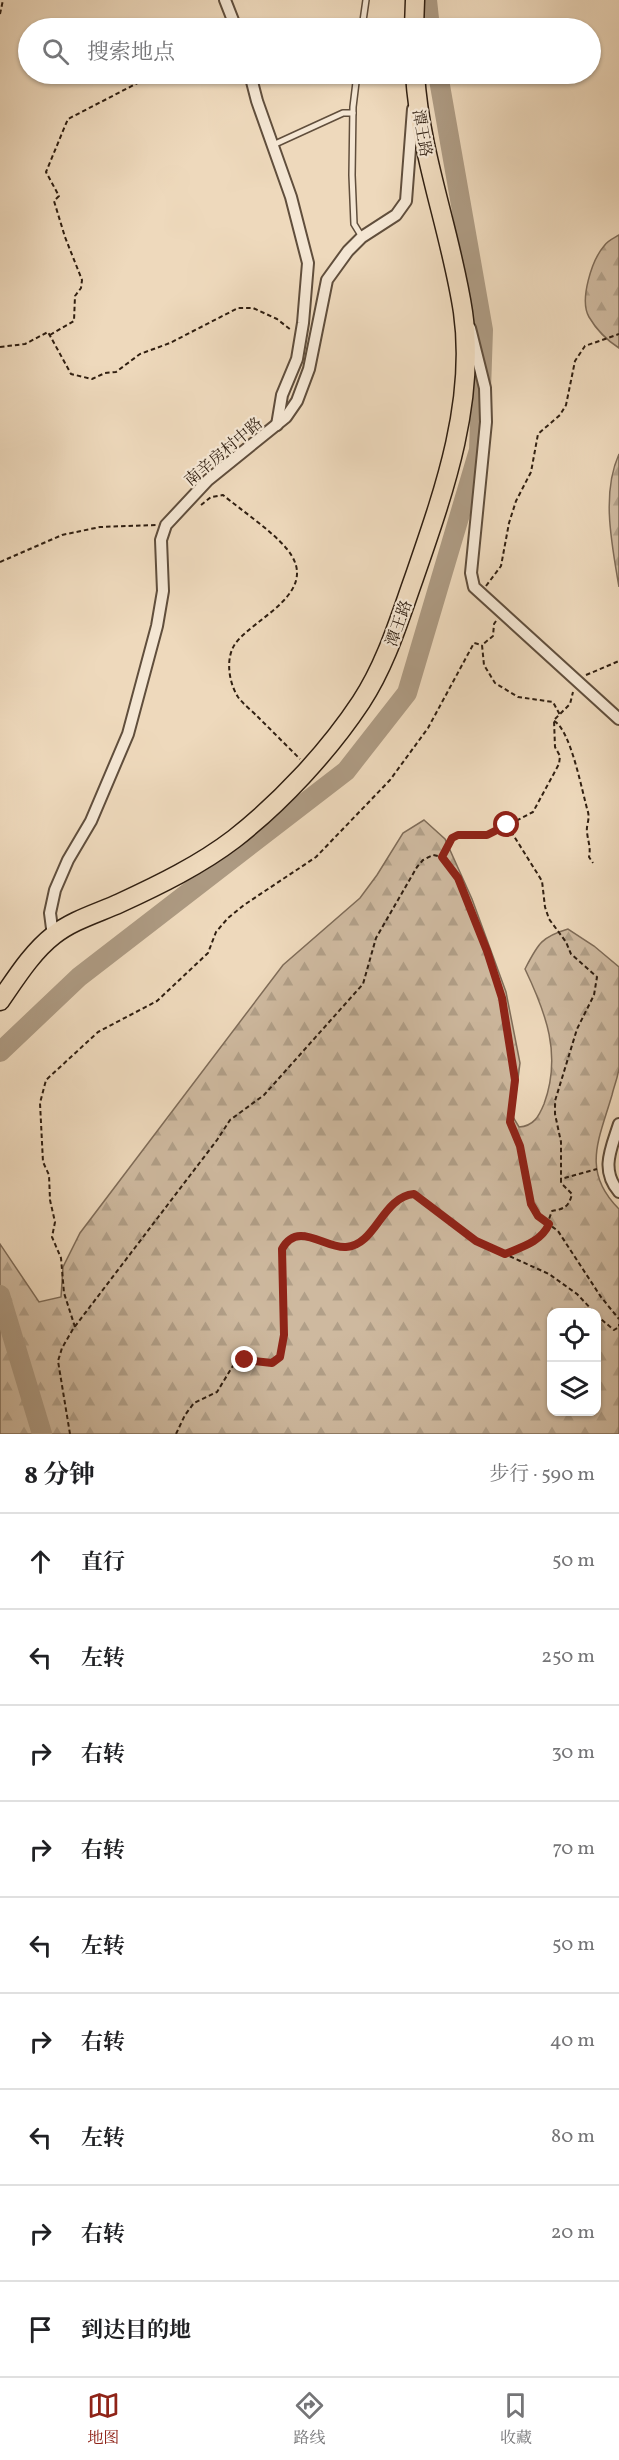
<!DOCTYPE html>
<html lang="zh">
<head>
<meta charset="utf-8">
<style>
  :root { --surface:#fff; --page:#f2f2f2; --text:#202124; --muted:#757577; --line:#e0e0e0; --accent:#8f2418 }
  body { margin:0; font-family:Vollkorn,"Noto Serif SC",serif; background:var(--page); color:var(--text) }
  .controls { position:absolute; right:18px; bottom:18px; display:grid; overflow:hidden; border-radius:12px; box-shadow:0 2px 4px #0004 }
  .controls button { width:54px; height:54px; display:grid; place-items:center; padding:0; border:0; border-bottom:2px solid var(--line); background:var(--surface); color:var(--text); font:30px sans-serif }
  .stop { position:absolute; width:18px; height:18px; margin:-14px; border:4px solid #8f2418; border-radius:50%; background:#fff }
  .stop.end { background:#8f2418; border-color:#fff; box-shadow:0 2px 6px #0008 }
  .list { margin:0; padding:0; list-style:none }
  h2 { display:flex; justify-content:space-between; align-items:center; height:78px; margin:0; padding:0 24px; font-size:26px }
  h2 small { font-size:20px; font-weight:400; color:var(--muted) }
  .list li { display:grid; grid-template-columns:39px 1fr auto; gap:18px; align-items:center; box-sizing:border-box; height:96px; padding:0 24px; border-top:2px solid var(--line) }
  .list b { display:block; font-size:22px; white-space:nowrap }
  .list em { font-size:20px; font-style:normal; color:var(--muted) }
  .icon { flex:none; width:33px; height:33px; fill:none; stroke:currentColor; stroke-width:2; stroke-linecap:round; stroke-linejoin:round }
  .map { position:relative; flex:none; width:619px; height:1434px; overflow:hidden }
  .search { position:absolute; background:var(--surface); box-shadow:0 2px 4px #0004; left:18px; right:18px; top:18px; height:66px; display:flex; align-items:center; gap:15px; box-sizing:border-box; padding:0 21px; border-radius:33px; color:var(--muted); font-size:22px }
  .sheet { height:942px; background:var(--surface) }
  nav { display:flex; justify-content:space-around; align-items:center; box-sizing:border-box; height:84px; border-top:2px solid var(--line); background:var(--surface); font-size:16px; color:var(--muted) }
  nav a { display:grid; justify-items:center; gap:3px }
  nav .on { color:var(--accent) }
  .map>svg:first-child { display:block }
</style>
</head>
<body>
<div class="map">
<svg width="619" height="1434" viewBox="0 0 619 1434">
  <defs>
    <pattern id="forest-firs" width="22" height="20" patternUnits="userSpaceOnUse" patternTransform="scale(1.5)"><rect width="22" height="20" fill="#ceb99f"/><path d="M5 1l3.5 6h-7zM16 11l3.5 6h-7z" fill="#b19f88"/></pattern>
  </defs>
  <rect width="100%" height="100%" fill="#eed9bc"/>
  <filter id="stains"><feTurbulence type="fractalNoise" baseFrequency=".00333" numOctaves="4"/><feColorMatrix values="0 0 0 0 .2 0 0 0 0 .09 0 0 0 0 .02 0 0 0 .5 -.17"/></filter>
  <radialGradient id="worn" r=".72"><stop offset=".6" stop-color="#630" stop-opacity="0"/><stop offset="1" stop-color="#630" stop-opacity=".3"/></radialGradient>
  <g fill="url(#forest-firs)" stroke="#7f6c58" stroke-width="1.5" fill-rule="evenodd">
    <path d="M619,235v113c-11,-7 -23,-19 -30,-31 -10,-17 3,-57 15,-71 3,-5 10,-8 15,-11z"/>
    <path d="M619,454v133c-7,-42 -18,-93 0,-133z"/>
    <path d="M424,820l21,19 27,60 34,93 14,71 -7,54 6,10c15,-1 20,-11 25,-23 18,-49 2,-91 -19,-135 13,-25 16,-32 43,-40l26,17 25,21c0,34 0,68 0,101 -1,9 -5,18 -7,27 -13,45 -31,76 7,114v225h-619v-190l39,58 22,-5 2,-30 17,-34 203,-268 77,-67 17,-23 26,-42zM596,1312v100h-44v-100z"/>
  </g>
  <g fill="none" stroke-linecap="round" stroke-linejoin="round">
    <g stroke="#ad9a82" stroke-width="20">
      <path d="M427,0l3,28"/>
      <path d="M0,1052l79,-75 267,-206 61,-78 72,-243 4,-120 -45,-256"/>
      <path d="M0,1295l42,139"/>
    </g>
    <g stroke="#604e3c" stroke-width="8">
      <g id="service">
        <path d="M362,28l4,-28"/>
        <path d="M357,74l-4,33 -1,68 2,49 8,13"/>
        <path d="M273,145l70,-32h10"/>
      </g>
    </g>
    <g stroke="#604e3c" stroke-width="14">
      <g id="minor">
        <path d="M225,0l11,28"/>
        <path d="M250,74l7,27 34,96 17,66 -5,60 -6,36 -15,36 -5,30"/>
        <path d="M470,328l15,60 1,34 -15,151 3,14 145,132"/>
        <path d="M53,936l-3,-23 5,-23 13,-30 23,-39 37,-87 29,-108 6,-35 -2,-51 5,-15 42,-45 78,-63 11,-16 12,-32 18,-89 21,-29 14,-14 34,-22 10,-14 7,-92"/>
        <path d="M619,1124c-8,25 -19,46 0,68"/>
      </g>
    </g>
    <g stroke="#301f11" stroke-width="21">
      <g id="trunk">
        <path d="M414,28l1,-28"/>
        <path d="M0,1001c16,-23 32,-49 54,-66 19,-15 44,-22 66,-32 39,-18 80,-38 114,-64 46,-36 94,-87 127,-137 25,-38 38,-82 53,-124 29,-84 62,-175 49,-266 -12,-80 -43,-157 -48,-238"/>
      </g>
    </g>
    <g stroke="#301f11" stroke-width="2" stroke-dasharray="4.5 3" stroke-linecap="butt">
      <path d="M0,14l3,-14"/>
      <path d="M218,28l5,-6"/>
      <path d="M50,335l24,-14 1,-25 6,-8 1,-8 -17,-43 -11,-36 5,-5 -13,-24 19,-46 3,-7 87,-45"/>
      <path d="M0,347l25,-3 23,-12 23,42 21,5 13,-6 11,-1 24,-18 30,-11 68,-35h15l24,11 14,11"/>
      <path d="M201,505l10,-8 12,-2c18,15 49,36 63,53 38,44 -33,70 -51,96 -10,15 -6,39 3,53 5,7 14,14 20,20 14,14 28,28 42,42"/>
      <path d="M0,562l62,-27 38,-8 56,-2"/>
      <path d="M486,586l15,-20 8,-43 7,-22 15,-29 7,-38 22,-19 6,-10 9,-44 10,-15 34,-12"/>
      <path d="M496,621l-2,3 -1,12 -11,9 2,20 11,18 23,14 35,5 7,13"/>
      <path d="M586,675l33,-14"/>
      <path d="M554,721c17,9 28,71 34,91 2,8 -2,13 -1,20 1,10 4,15 2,25l4,6"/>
      <path d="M507,825l35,56 3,26 4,12 17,23 5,12 26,23 -3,18 -17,34 -22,72v13l6,28v37"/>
      <path d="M442,857l10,-19 6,-3 19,1 16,-3 40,-21 26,-48 1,-8 -5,-9 -1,-27 16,-16 3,-12"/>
      <path d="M505,1254l27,-11 12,-10 8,-22c13,-2 17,-5 20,-17l-11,-11v-4l36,-10"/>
      <path d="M596,1315l18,15 5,-3v-3"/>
      <path d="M75,1327l-11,-34 -3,-35 -9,-21 3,-15 -5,-22 -1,-25 -6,-13 -3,-59 6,-23 52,-48 59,-31 51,-48 8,-21 12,-14 16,-13 72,-48 74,-77 38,-52 46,-85 8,2"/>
      <path d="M70,1434l-12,-73 4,-13 11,-19 144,-189 13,-20 34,-25 99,-111 13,-46 41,-71 6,-7 10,-5 9,2 16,21 29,73 15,47 13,82 -5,42 10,24 11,58 7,12 20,15 43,66 18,22"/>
      <path d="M176,1434l9,-19 9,-12 23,-11 17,-28 11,-4 27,3 8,-6c4,-26 5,-52 4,-79 0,-9 -4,-24 -1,-32 3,-6 9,-9 15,-9 22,-1 42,16 62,4 20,-13 27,-45 54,-47l62,47 73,33 28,20 17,18"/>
    </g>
    <use href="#service" stroke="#f4e6d3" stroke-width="5"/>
    <use href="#minor" stroke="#f4e6d3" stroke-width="10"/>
    <use href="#trunk" stroke="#eed9bc" stroke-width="18"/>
  </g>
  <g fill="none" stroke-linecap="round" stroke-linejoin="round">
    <path stroke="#8f2418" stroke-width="8" d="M245,1360l27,3 8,-6 4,-22 -2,-86c16,-29 43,0 64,-2 30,-2 36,-50 68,-53l62,47 29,13c17,-7 36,-12 44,-30l-11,-8 -7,-12 -11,-58 -10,-24 5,-42 -13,-82 -15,-47 -29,-73 -16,-21 10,-19 6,-3h29l20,-10"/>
  </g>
  <g text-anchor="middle" stroke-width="4.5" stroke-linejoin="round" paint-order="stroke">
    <g font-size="16" fill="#301f11" stroke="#f4e6d3">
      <text transform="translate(423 133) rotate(80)" y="6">潭王路</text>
      <text transform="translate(223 451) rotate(-40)" y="6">南辛房村中路</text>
      <text transform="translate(398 623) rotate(-70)" y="6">潭王路</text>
    </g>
  </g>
  <rect width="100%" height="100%" filter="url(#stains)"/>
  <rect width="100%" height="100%" fill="url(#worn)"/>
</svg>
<div class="controls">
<button><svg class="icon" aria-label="locate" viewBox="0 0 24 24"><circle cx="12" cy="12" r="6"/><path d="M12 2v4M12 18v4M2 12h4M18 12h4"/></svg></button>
<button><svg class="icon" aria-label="layers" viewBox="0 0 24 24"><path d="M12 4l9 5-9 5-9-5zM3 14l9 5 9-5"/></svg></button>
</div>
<div class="stop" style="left:507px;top:825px"></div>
<div class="stop end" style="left:245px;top:1360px"></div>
<div class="search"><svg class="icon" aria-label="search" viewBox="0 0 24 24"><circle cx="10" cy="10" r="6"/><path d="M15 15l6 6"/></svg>搜索地点</div>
</div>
<section class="sheet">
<h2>8 分钟<small>步行 · 590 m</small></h2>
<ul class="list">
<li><svg class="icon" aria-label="ahead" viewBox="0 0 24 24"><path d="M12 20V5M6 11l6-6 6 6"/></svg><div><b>直行</b></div><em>50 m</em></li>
<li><svg class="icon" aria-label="left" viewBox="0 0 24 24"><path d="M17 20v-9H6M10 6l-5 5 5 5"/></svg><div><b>左转</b></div><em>250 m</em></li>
<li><svg class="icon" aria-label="right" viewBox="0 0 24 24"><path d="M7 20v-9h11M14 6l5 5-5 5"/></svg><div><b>右转</b></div><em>30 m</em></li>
<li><svg class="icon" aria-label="right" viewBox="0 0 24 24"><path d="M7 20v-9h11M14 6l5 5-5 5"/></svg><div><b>右转</b></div><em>70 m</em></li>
<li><svg class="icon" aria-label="left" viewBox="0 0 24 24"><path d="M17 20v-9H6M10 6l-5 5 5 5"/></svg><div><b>左转</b></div><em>50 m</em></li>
<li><svg class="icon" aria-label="right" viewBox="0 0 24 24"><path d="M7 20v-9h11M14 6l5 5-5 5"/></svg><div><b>右转</b></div><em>40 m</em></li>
<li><svg class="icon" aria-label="left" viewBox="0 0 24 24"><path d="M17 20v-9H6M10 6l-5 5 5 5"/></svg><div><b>左转</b></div><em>80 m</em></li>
<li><svg class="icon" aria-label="right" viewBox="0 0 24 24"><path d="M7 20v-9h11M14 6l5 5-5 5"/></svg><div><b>右转</b></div><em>20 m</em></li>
<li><svg class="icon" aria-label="arrive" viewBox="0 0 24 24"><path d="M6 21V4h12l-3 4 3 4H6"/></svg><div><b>到达目的地</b></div></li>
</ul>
</section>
<nav>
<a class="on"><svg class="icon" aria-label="map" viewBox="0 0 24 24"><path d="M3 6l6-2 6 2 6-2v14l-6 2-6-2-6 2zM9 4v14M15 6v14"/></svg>地图</a>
<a><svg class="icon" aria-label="directions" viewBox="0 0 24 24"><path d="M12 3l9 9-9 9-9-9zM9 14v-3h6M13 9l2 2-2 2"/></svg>路线</a>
<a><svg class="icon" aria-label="saved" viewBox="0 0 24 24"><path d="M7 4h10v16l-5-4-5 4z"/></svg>收藏</a>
</nav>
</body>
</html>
